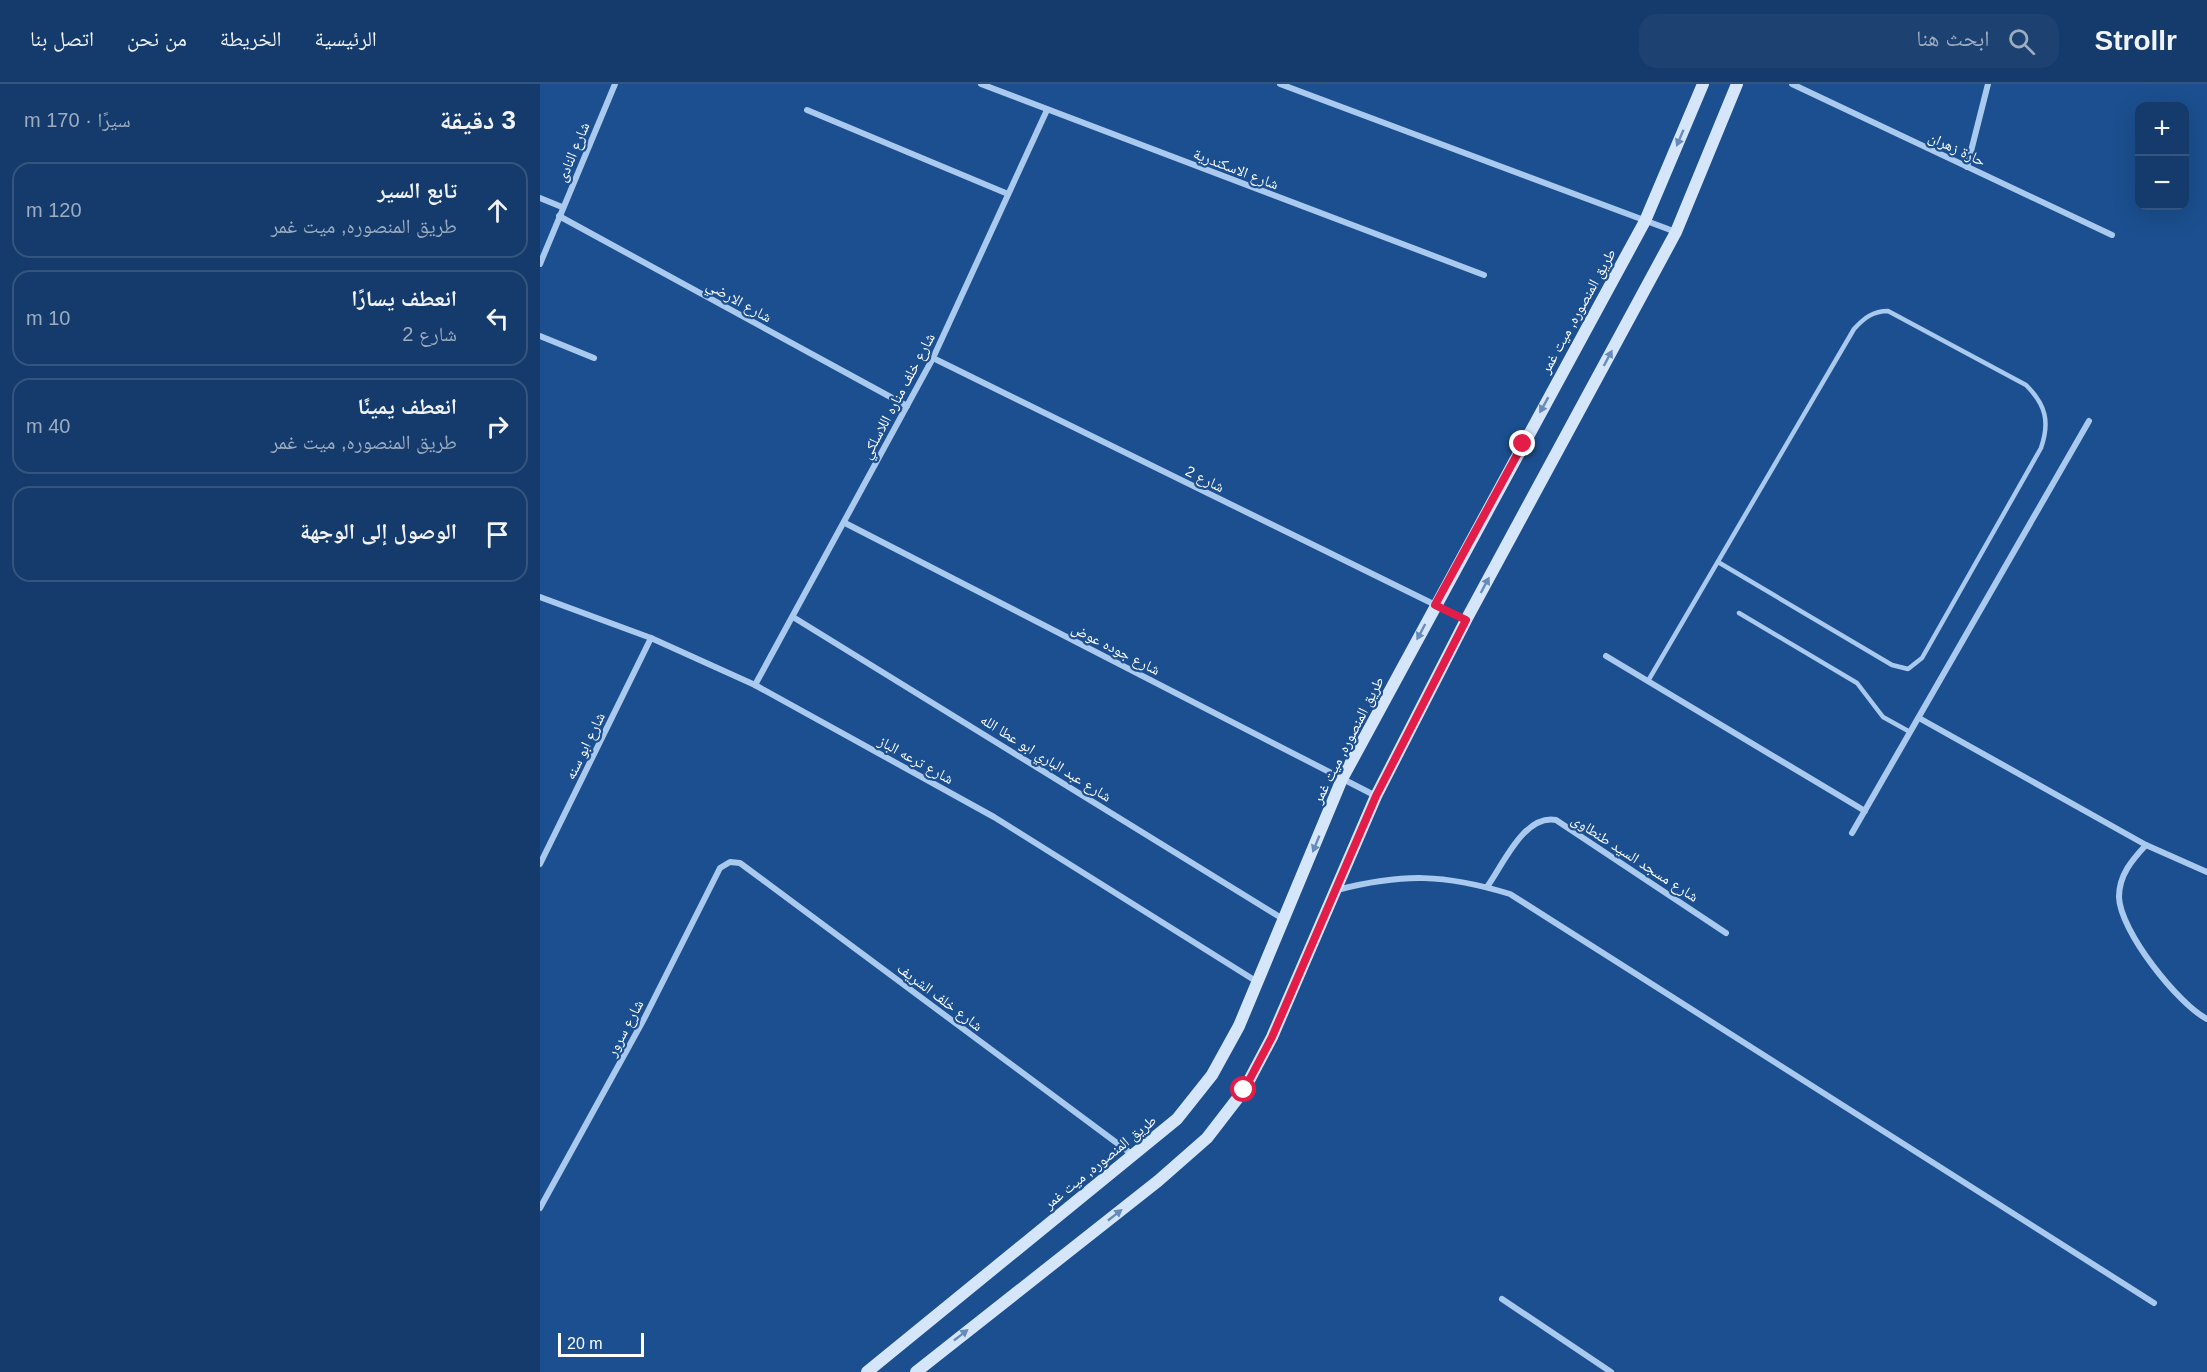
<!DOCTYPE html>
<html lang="ar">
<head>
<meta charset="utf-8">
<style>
  :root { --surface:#143b6b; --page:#1d4271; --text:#f1f3f6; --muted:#9dadc1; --line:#33557e }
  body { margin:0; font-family:Arial,"Noto Naskh Arabic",sans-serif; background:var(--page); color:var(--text); direction:rtl }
  .controls { position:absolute; right:18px; top:18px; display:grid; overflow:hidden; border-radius:12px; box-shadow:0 6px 24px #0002 }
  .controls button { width:54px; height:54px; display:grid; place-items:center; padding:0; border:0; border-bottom:2px solid var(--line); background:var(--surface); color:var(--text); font:30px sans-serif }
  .scale { position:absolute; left:18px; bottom:15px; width:86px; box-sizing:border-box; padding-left:6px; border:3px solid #fff; border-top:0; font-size:16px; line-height:21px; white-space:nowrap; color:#fff; -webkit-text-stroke:4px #1b4f8f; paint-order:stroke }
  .stop { position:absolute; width:18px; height:18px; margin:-14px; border:4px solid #e11d48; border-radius:50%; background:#fff }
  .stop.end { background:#e11d48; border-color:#fff; box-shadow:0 2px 6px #0008 }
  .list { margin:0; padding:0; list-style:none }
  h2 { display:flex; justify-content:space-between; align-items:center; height:78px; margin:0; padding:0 24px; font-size:26px }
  h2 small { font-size:20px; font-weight:400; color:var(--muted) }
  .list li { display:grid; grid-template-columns:39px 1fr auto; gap:18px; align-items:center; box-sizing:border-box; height:96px; margin:0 12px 12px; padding:0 12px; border:2px solid var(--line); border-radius:18px }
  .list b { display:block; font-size:22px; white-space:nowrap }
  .list p { margin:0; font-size:20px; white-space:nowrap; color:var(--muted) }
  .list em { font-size:20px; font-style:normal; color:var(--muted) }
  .icon { flex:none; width:33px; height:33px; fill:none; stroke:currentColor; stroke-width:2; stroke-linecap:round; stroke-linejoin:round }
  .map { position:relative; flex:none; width:1667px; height:1288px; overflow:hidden; direction:ltr }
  header { display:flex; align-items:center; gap:36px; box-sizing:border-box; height:84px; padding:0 30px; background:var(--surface); border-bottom:2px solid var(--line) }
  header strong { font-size:28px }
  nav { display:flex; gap:33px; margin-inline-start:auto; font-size:21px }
  .search { width:420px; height:54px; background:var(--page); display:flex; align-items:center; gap:15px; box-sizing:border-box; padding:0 21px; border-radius:18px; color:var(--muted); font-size:22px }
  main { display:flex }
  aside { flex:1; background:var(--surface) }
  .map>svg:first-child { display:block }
</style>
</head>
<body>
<header>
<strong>Strollr</strong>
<div class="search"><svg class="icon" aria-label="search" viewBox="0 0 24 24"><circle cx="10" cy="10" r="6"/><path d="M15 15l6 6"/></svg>ابحث هنا</div>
<nav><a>الرئيسية</a><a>الخريطة</a><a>من نحن</a><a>اتصل بنا</a></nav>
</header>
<main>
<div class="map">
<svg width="1667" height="1288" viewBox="0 0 1667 1288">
  <rect width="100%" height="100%" fill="#1b4f8f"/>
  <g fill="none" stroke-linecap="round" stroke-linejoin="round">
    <g stroke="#a9c9ee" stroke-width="4.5">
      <path d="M1199,529l118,70 26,34 27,15"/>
      <path d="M1108,597l206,-352c10,-11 19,-18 34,-18l138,74c20,20 24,37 15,63l-119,210 -14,11 -16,-4 -174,-103"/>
    </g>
    <g stroke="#a9c9ee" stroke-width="6">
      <path d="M441,0l503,191"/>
      <path d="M740,0l396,148"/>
      <path d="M1252,0l320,151"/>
      <path d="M267,26l201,84"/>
      <path d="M1427,83l21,-83"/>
      <path d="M0,114l22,9"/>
      <path d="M19,132l348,190"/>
      <path d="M0,180l75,-180"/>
      <path d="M0,252l54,22"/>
      <path d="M393,274l533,262"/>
      <path d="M305,439l531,273"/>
      <path d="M0,513l111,41 104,47 239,132 265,166"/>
      <path d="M253,533l490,302"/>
      <path d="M1066,572l259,155"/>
      <path d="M215,601l178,-327 114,-248"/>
      <path d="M1379,634l227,127c-14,15 -27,30 -27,52 1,34 59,107 88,122"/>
      <path d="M1312,749l237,-412"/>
      <path d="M1606,761l61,27"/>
      <path d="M0,780l111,-226"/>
      <path d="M947,803c16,-22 37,-73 69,-67l170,113"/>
      <path d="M797,806c67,-17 107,-16 173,4l644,409"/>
      <path d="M0,1124l104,-189 76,-151 10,-6 10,1 393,292"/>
      <path d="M962,1215l109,73"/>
    </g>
    <g stroke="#d6e6fa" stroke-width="12">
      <path d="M327,1288l310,-253 35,-44 27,-49 103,-247 303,-558 58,-137"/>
      <path d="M376,1288l242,-191 49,-43 37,-48 28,-53 104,-241 90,-176 210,-388 61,-148"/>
    </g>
  </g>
  <defs><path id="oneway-solid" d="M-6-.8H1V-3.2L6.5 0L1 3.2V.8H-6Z" transform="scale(1.5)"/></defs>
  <g fill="#668bba">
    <use href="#oneway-solid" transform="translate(1140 54) rotate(113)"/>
    <use href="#oneway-solid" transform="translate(1068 274) rotate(-62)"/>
    <use href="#oneway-solid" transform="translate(1004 321) rotate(119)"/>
    <use href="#oneway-solid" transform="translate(945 501) rotate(-62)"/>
    <use href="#oneway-solid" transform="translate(881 548) rotate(118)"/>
    <use href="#oneway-solid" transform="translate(776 760) rotate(112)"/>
    <use href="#oneway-solid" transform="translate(575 1131) rotate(-38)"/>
    <use href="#oneway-solid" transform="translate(421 1251) rotate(-38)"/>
  </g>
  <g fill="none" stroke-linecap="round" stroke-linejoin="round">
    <path stroke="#e11d48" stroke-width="8" d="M704,1006l28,-53 104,-241 90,-176 -31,-15 88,-161"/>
  </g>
  <g text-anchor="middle" stroke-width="4.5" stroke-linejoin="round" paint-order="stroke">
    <g font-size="15" fill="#fff" stroke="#1b4f8f">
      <text transform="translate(1417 65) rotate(25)" y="5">حارة زهران</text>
      <text transform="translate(33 68) rotate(-67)" y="5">شارع النادى</text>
      <text transform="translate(696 85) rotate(21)" y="5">شارع الاسكندرية</text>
      <text transform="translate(199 217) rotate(29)" y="5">شارع الارضي</text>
      <text transform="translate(1038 227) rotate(-61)" y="5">طريق المنصوره, ميت غمر</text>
      <text transform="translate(358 312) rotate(-62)" y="5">شارع خلف مناره اللاسلكي</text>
      <text transform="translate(665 395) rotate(26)" y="5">شارع 2</text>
      <text transform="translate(576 565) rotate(27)" y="5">شارع جوده عوض</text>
      <text transform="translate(808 656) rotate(-63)" y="5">طريق المنصوره, ميت غمر</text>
      <text transform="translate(45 662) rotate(-64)" y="5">شارع ابو سنه</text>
      <text transform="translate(506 674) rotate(32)" y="5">شارع عبد الباري ابو عطا الله</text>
      <text transform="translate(376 676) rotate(29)" y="5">شارع ترعه الباز</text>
      <text transform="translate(1095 774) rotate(33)" y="5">شارع مسجد السيد طنطاوى</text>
      <text transform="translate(400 913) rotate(37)" y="5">شارع خلف الشريف</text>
      <text transform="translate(85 944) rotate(-62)" y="5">شارع سرور</text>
      <text transform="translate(560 1078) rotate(-39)" y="5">طريق المنصوره, ميت غمر</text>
    </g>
  </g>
</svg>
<div class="controls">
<button>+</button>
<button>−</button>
</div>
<div class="scale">20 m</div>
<div class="stop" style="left:704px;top:1006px"></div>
<div class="stop end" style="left:983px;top:360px"></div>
</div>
<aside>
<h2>3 دقيقة<small>سيرًا · 170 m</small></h2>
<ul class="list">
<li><svg class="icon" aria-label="ahead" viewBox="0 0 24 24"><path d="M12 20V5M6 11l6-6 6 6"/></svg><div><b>تابع السير</b><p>طريق المنصوره, ميت غمر</p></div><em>120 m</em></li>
<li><svg class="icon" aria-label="left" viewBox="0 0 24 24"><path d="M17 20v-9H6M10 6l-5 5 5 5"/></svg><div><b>انعطف يسارًا</b><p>شارع 2</p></div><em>10 m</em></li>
<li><svg class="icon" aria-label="right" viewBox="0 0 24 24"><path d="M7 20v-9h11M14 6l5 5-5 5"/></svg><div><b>انعطف يمينًا</b><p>طريق المنصوره, ميت غمر</p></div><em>40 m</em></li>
<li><svg class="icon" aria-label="arrive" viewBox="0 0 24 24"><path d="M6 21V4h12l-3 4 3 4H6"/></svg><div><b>الوصول إلى الوجهة</b></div></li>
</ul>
</aside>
</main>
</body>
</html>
